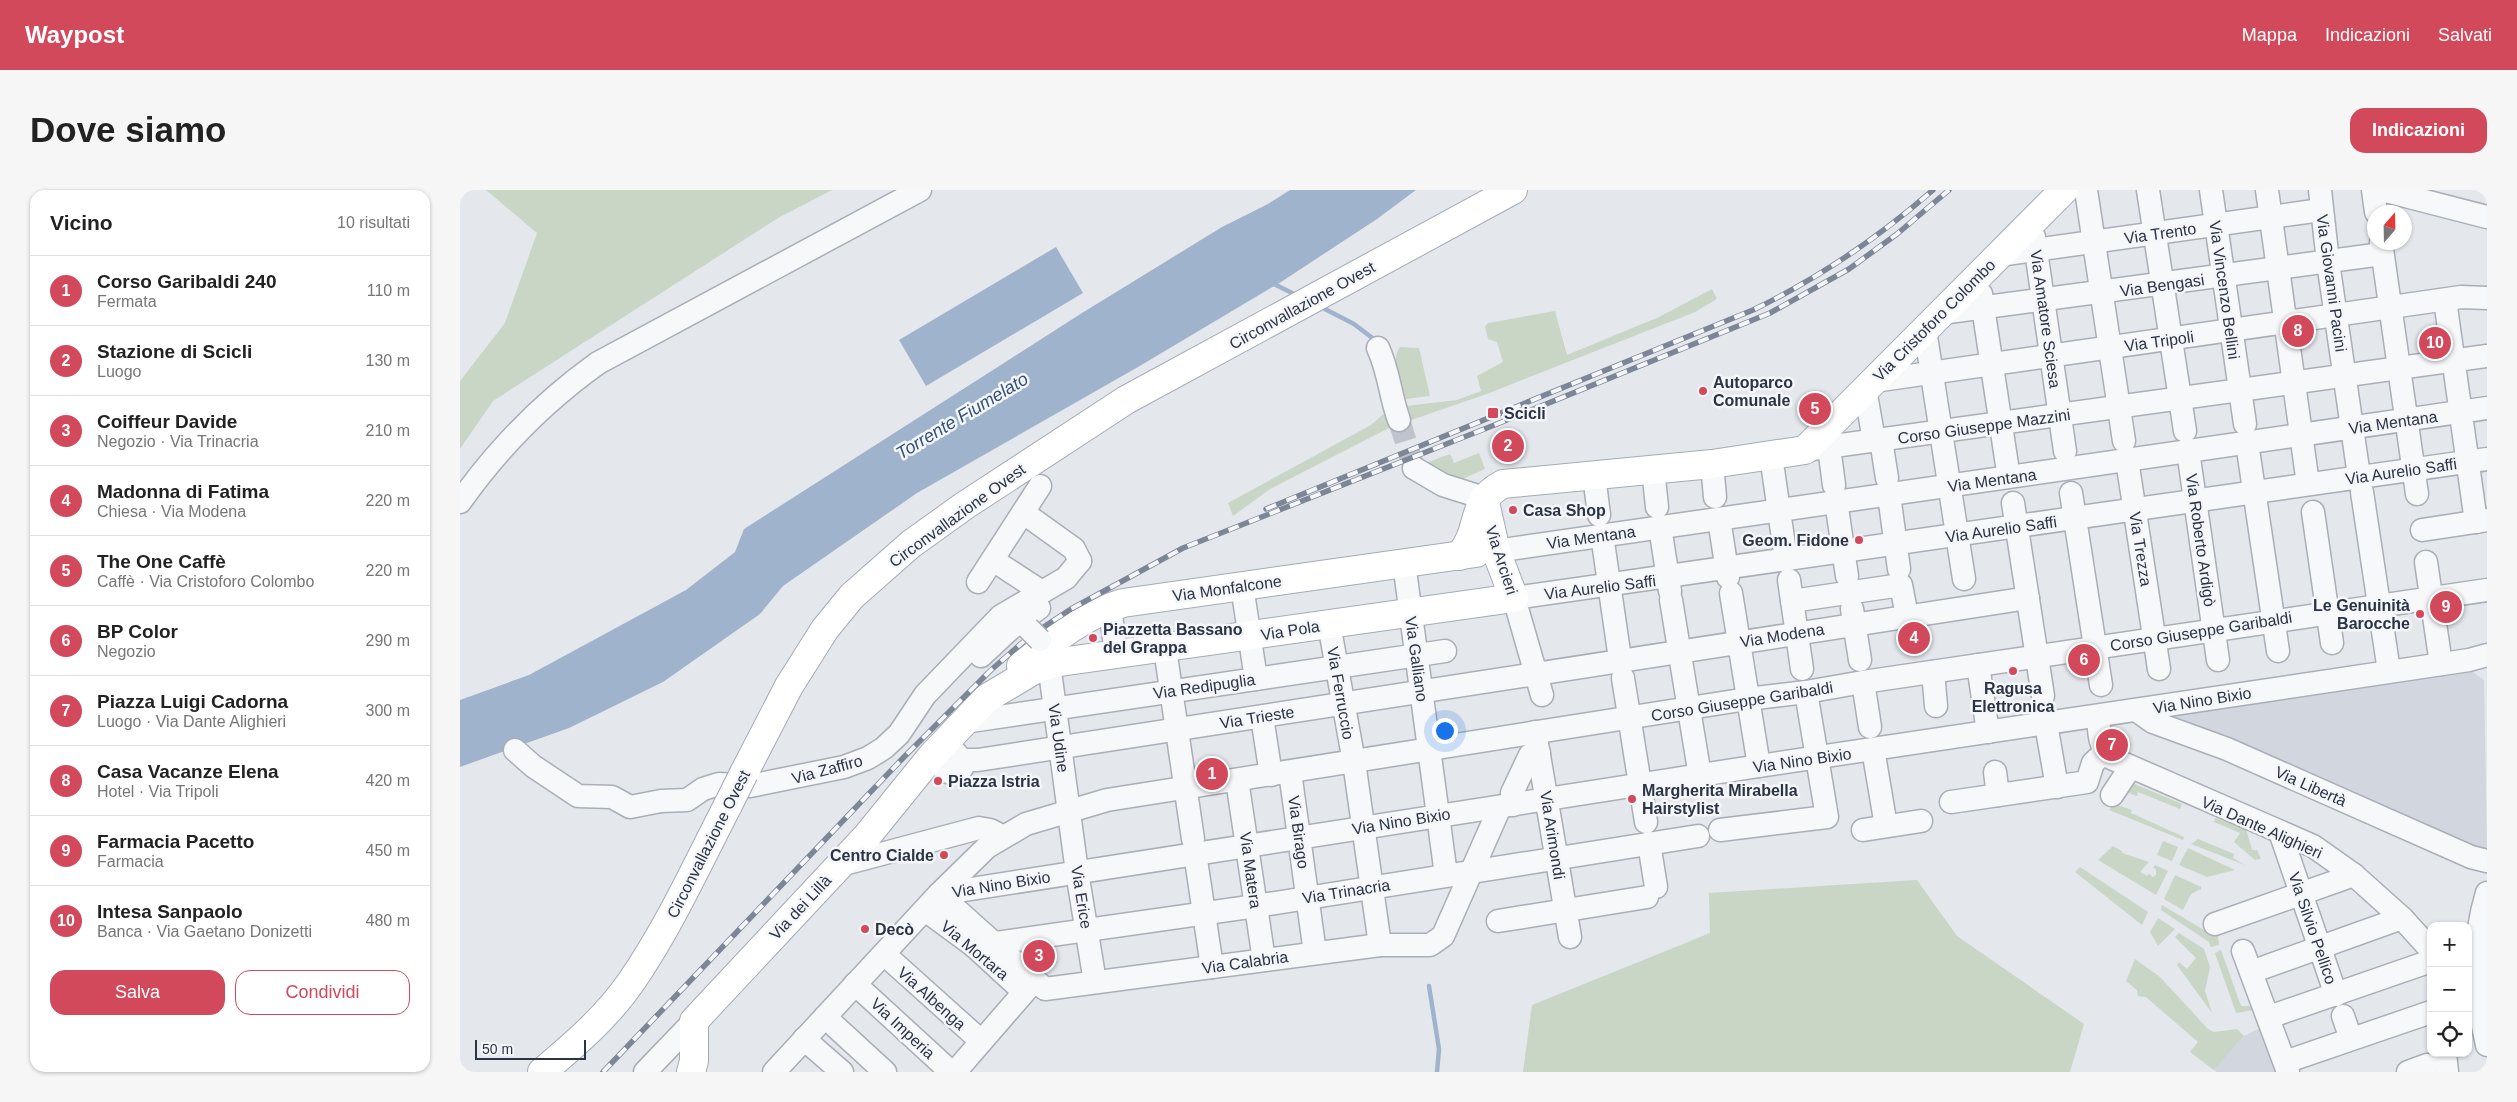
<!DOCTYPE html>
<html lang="it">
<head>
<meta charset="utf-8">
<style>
  :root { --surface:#fff; --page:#f6f6f6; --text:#222; --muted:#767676; --line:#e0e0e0; --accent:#d1495b }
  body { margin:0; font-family:Helvetica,sans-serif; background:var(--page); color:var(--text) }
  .controls { position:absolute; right:15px; bottom:15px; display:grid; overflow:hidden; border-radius:10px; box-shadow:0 1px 4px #0004 }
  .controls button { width:45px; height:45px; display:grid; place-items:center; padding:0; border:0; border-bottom:1px solid var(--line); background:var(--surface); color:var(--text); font:25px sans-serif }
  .compass { position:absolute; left:1907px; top:15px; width:45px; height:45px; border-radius:50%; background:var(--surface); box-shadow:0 1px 4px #0004; rotate:20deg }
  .scale { position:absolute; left:15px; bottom:12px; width:111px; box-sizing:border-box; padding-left:5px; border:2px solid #2b3445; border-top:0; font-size:14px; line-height:18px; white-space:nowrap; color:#2b3445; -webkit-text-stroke:4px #f4f6f9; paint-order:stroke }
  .you { position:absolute; left:984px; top:540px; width:18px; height:18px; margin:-12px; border:4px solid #fff; border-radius:50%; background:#1a73e8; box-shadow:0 0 0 8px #1a73e833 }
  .badge { display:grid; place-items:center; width:32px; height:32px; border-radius:50%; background:var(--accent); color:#fff; font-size:16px; font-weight:700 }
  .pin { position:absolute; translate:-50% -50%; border:2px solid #fff; box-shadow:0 1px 5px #0006 }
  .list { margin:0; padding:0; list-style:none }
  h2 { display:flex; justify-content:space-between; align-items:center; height:65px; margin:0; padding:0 20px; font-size:21px }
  h2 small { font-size:16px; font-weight:400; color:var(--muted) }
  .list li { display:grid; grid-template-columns:32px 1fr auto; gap:15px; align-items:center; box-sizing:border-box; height:70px; padding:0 20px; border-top:1px solid var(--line) }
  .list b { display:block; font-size:19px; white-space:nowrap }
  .list p { margin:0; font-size:16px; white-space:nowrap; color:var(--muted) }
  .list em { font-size:16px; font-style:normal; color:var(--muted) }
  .actions { display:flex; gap:10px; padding:15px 20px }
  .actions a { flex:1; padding:11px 0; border:1px solid var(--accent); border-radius:15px; text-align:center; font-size:18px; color:var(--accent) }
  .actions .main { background:var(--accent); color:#fff }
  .icon { flex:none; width:28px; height:28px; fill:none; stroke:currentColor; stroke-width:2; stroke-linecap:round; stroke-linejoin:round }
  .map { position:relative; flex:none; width:2027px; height:882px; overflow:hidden; border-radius:15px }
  header { display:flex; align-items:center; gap:30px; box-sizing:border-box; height:70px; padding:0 25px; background:var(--accent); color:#fff }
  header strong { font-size:24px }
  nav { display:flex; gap:28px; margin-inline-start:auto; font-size:18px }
  .intro { display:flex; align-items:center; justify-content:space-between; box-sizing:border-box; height:120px; padding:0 30px }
  h1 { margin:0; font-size:35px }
  .button { padding:12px 22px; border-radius:15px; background:var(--accent); color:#fff; font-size:18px; font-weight:700 }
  main { display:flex; gap:30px; padding:0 30px }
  aside { flex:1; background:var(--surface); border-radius:15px; box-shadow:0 1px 4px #0004 }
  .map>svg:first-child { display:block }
</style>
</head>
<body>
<header>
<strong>Waypost</strong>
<nav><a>Mappa</a><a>Indicazioni</a><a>Salvati</a></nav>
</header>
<div class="intro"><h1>Dove siamo</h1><a class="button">Indicazioni</a></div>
<main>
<aside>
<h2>Vicino<small>10 risultati</small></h2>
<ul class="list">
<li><span class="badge">1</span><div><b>Corso Garibaldi 240</b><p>Fermata</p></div><em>110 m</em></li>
<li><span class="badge">2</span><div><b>Stazione di Scicli</b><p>Luogo</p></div><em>130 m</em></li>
<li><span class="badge">3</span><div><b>Coiffeur Davide</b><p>Negozio · Via Trinacria</p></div><em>210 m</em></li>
<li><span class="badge">4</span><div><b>Madonna di Fatima</b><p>Chiesa · Via Modena</p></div><em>220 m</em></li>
<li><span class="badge">5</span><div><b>The One Caffè</b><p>Caffè · Via Cristoforo Colombo</p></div><em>220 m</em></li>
<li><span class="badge">6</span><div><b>BP Color</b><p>Negozio</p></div><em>290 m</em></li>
<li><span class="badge">7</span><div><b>Piazza Luigi Cadorna</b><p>Luogo · Via Dante Alighieri</p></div><em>300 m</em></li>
<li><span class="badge">8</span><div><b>Casa Vacanze Elena</b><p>Hotel · Via Tripoli</p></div><em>420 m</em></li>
<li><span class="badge">9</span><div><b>Farmacia Pacetto</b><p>Farmacia</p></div><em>450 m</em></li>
<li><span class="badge">10</span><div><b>Intesa Sanpaolo</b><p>Banca · Via Gaetano Donizetti</p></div><em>480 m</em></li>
</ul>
<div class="actions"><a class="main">Salva</a><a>Condividi</a></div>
</aside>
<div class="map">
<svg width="2027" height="882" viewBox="0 0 2027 882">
  <rect width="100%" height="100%" fill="#e4e7ec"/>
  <g fill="#d2d6de">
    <path d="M2006,477l18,13 3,168 -5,2 -309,-129 2,-8z"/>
    <path d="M1804,836l16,46h-63l-3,-2 30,-34z"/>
  </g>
  <g fill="#c9d6c5">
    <path d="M26,0h346l-54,28 -285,183 -33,48v-68l45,-58 32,-90z"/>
    <path d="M1252,99l5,10 -22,13 -211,83 -93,32 -121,62 -37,27 -5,-13 143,-78 17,-15 15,8 3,-12 51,-6 24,-9 -4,-15 26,-14 -6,-20 -9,-3 -3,-13 3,-3 67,-12 12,44 92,-38z"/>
    <path d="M940,157l19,1 11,48 -24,3 -2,-3c-4,-16 -14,-34 -4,-49z"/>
    <path d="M1019,263l6,16 -25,11 -42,-14 32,-12 4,9z"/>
    <path d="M1672,593l50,21 -2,5 -42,-17 -1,4 -11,-4z"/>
    <path d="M1654,614l18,6 -1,3 53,24 -1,3 -74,-30z"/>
    <path d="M1755,628l31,11 6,21h5l4,9 -6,1 -21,-18 6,-9 -26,-11z"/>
    <path d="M1738,649l36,15 -1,4 12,7 -54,-21z"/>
    <path d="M1703,651l15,6 -6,14 -15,-6z"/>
    <path d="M1653,656l9,5v2l27,9 -9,10 7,4 2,-2 4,3 3,-2v-6l-3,-1 2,-3 13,6 -12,24 -58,-35z"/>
    <path d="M1728,658l47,22 -28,7 -28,-12z"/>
    <path d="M1620,677l68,45 -6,13 -67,-53z"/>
    <path d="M1715,685l26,12v2l-10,5 -8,16 -19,-11z"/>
    <path d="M1457,690l40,56 127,88 -14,48h-547l9,-67 178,-72 -1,-40z"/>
    <path d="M1702,715l52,31 4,-1 1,10 -8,2 -2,-5 -48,-32z"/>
    <path d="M1698,728l17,11 -17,17 -8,-14z"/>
    <path d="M1719,743l25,16 6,18 -5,24 7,22 -35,-48 2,-3 8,7 9,-11 -21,-21z"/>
    <path d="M1761,760l20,56h15l3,3 -23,4 -21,-60z"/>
    <path d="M1675,769l25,18 48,52 6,3 23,-3 7,7 -30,34 -24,-18 8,-10 -52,-45 -8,-1 -1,-6 -11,-9z"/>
  </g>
  <g fill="#9fb4cc">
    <path d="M830,0h126l-39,29 -96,63 -143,85 -221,126 -134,93 -23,28 -97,68 -94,46 -109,39v-67l69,-25 157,-85 49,-38 9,-23 338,-216 140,-86 46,-23z"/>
    <path d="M596,57l27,46 -157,93 -27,-46z"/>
  </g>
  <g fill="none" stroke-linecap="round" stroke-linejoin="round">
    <g stroke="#9fb4cc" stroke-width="4.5">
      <path d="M812,93l26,13"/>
      <path d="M859,116l35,18 21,16"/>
      <path d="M969,796l10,63 -2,23"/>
    </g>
    <path stroke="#bfc3cb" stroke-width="22" stroke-dasharray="22 11" stroke-linecap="butt" d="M939,230l15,48"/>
    <g stroke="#a9aeb7" stroke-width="25">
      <g id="minor">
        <path d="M1626,0l38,251"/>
        <path d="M1688,0l37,241"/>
        <path d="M1751,0l34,234"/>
        <path d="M1807,0l41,294"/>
        <path d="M1860,0l8,72 31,214"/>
        <path d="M1913,0l3,22"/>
        <path d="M1922,0l105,27"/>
        <path d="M1574,47l31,214"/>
        <path d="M1921,52l36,252"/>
        <path d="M1539,65l322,-45"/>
        <path d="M1521,104l26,171"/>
        <path d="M1985,110l31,222"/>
        <path d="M1481,123l441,-59"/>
        <path d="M1465,140l39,249"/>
        <path d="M918,158c11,23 12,48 21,72"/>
        <path d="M1414,191l587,-84 26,1"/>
        <path d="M1405,199l9,51"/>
        <path d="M1421,250l6,38"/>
        <path d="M1787,253l31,208"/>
        <path d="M1369,257l5,38"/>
        <path d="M1345,260l682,-94"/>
        <path d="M1728,261l30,209"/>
        <path d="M1311,266l15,103"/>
        <path d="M1667,270l32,209"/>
        <path d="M1252,274l3,33"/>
        <path d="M954,278l29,17 41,13"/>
        <path d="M1193,279l4,38"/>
        <path d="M1134,285l5,40"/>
        <path d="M1902,302l27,179"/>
        <path d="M1611,303l30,192"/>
        <path d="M1429,305l10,74"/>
        <path d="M1376,311l11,75"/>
        <path d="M0,312c38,-54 85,-101 138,-139l322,-173"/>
        <path d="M1553,313l30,193"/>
        <path d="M1853,322l19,131"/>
        <path d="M564,323l50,36 6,12"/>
        <path d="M1259,329l9,58"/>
        <path d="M1200,337l10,64"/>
        <path d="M1962,340l65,-10"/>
        <path d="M1142,345l18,124"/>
        <path d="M1036,361l991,-143"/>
        <path d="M533,370l49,32"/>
        <path d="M1966,372l15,102"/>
        <path d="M944,373l42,312"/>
        <path d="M1329,390l13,89"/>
        <path d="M518,392l62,-96"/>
        <path d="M782,396l14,93"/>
        <path d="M1271,403l28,173"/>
        <path d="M1211,410l29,176"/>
        <path d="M1332,411l109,-16 6,31"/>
        <path d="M650,417l6,47"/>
        <path d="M1392,419l8,51"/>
        <path d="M869,434l25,138 26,183"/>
        <path d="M705,459l28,190"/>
        <path d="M521,466l29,-27 29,-21"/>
        <path d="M589,474l28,208 18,110"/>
        <path d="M1518,475l10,67"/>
        <path d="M1473,482l3,34"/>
        <path d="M1163,488l23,144"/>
        <path d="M1403,492l7,45"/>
        <path d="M1082,505l-28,-97 973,-139"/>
        <path d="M1676,520l17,12 74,27 244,108 16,4"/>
        <path d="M1638,526c1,16 1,31 13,42l202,88 41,29 48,43 29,32"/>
        <path d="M802,527l9,58"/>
        <path d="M504,532l481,-71"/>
        <path d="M1586,534l11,63"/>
        <path d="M1075,542l35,205"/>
        <path d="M485,551l17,19h16l1050,-162"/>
        <path d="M1413,559l13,77"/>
        <path d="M55,560l18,16 45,30 34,1 18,10 31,-6 26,-1 16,-11 16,-5 31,2 94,-19 24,-9 16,-10 15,-14 26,-39 76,-79 65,-38 14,-17"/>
        <path d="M471,567l16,15h9l6,-4v-8"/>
        <path d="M830,582l25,181"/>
        <path d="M1535,582l3,23"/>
        <path d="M777,590l27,180"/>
        <path d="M1652,605l18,-27"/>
        <path d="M1491,612l136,-20 6,-19 12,-11"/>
        <path d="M1053,615l-1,-12 18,-38 9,-2"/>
        <path d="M1260,640l107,-13 -21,-125"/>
        <path d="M1403,640l58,-9"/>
        <path d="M1820,642l56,163"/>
        <path d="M1189,653l7,44"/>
        <path d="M735,663l17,114"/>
        <path d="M380,675l139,-37 11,2 12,6"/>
        <path d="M2027,703c-16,52 -12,99 0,152"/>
        <path d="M479,704l820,-128 710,-106 18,-5"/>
        <path d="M479,704l106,95 335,-44h50l13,-9 57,-129"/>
        <path d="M465,720l49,36 50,46"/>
        <path d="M1038,731l149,-24"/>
        <path d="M1755,734l139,-49"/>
        <path d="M514,756l282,-40 442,-70"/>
        <path d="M1783,761l45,121"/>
        <path d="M424,764l97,87"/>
        <path d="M1791,782l151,-54"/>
        <path d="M395,794l96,88"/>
        <path d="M1883,826l8,23"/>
        <path d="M365,827l60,55"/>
        <path d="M1809,827l162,-56"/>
        <path d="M344,849l38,33"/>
        <path d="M1985,863l2,19"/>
        <path d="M1825,872l146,-50"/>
        <path d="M185,882l49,-51"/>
        <path d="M314,882l165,-178 48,-47 39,-23 81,-24 640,-101 59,-7 57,-10 624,-92"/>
        <path d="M495,882l78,-90"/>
        <path d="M1948,882l19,-7"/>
      </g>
    </g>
    <g stroke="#a3abb8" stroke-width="30">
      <g id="major">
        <path d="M999,366c24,-26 9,-54 44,-72l209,-20 93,-14 259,-260"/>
        <path d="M561,476c30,-24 64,-52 102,-63l353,-50"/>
        <path d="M284,583l45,-87 36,-57 27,-33 59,-52 53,-38 162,-106 387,-210"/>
        <path d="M82,882c32,-27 65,-55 89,-90 38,-55 66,-117 97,-177"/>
        <path d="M231,882l3,-11v-40l173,-185 64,-79 56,-59 47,-28 19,-7 461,-65 -18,-47 -12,-53"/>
      </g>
    </g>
    <use href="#minor" stroke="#f7f8fa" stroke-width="22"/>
    <use href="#major" stroke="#fff" stroke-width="28"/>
    <g stroke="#7d8696" stroke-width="5.5">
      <g id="rail">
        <path d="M806,319l487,-199c66,-32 125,-72 180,-120"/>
        <path d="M143,882l301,-315 87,-87 39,-34 41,-27 112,-61 314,-124 273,-111 79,-44 48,-35 52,-44"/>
      </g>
    </g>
    <use href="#rail" stroke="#f4f6f9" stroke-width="4" stroke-dasharray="11" stroke-linecap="butt"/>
    <g stroke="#a9aeb7" stroke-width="25" stroke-linecap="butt">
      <path id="minor-bridge" d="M568,438l12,12"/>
    </g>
    <g stroke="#a3abb8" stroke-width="30" stroke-linecap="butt">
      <path id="major-bridge" d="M268,615l16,-32"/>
    </g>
    <use href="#minor-bridge" stroke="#f7f8fa" stroke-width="22"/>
    <use href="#major-bridge" stroke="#fff" stroke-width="28"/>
  </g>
  <g fill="#d1495b" stroke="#f4f6f9" stroke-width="2">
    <circle cx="1243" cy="201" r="5"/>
    <rect x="1027" y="217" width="12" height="12" rx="2.5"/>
    <circle cx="1053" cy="320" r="5"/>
    <circle cx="1399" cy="350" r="5"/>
    <circle cx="1960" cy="424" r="5"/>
    <circle cx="633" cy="448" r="5"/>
    <circle cx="1553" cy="481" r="5"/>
    <circle cx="478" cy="591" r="5"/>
    <circle cx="1172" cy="609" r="5"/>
    <circle cx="484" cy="665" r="5"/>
    <circle cx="405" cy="739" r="5"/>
  </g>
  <g text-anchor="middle" stroke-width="5" stroke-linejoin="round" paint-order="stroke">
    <g font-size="16" fill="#2b3445" stroke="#f4f6f9">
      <text transform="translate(1700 43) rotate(-8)" y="6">Via Trento</text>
      <text transform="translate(1872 93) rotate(82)" y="6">Via Giovanni Pacini</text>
      <text transform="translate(1702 95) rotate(-8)" y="6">Via Bengasi</text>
      <text transform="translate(1765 100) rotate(82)" y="6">Via Vincenzo Bellini</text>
      <text transform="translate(842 115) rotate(-29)" y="6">Circonvallazione Ovest</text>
      <text transform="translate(1586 129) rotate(82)" y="6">Via Amatore Sciesa</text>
      <text transform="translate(1474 130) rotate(-45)" y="6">Via Cristoforo Colombo</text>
      <text transform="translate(1699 151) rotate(-8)" y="6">Via Tripoli</text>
      <text transform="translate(1933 232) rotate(-8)" y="6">Via Mentana</text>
      <text transform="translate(1524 236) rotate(-8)" y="6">Corso Giuseppe Mazzini</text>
      <text transform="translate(1941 281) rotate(-8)" y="6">Via Aurelio Saffi</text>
      <text transform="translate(1532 290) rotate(-8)" y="6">Via Mentana</text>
      <text transform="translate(497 325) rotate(-36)" y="6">Circonvallazione Ovest</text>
      <text transform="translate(1541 339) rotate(-8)" y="6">Via Aurelio Saffi</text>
      <text transform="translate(1131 347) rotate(-8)" y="6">Via Mentana</text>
      <text transform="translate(1741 350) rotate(82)" y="6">Via Roberto Ardigò</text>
      <text transform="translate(1681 359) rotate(81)" y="6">Via Trezza</text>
      <text transform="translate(1042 370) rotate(72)" y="6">Via Arcieri</text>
      <text transform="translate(1140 397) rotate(-7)" y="6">Via Aurelio Saffi</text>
      <text transform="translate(767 398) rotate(-8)" y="6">Via Monfalcone</text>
      <text transform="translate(830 440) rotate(-9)" y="6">Via Pola</text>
      <text transform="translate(1741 441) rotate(-9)" y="6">Corso Giuseppe Garibaldi</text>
      <text transform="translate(1322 445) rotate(-9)" y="6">Via Modena</text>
      <text transform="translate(957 469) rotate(82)" y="6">Via Galliano</text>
      <text transform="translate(744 496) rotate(-8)" y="6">Via Redipuglia</text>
      <text transform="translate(881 503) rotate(80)" y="6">Via Ferruccio</text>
      <text transform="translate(1742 510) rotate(-9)" y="6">Via Nino Bixio</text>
      <text transform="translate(1282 511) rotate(-9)" y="6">Corso Giuseppe Garibaldi</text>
      <text transform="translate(797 527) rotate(-9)" y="6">Via Trieste</text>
      <text transform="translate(599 548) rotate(82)" y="6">Via Udine</text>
      <text transform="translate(1342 570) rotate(-8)" y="6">Via Nino Bixio</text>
      <text transform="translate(367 579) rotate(-15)" y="6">Via Zaffiro</text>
      <text transform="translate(1851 596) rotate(24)" y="6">Via Libertà</text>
      <text transform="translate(941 631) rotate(-9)" y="6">Via Nino Bixio</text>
      <text transform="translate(1802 637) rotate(24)" y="6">Via Dante Alighieri</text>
      <text transform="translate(839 642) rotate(82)" y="6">Via Birago</text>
      <text transform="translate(1093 645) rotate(81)" y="6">Via Arimondi</text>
      <text transform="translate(248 654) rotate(-63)" y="6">Circonvallazione Ovest</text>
      <text transform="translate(791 680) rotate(82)" y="6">Via Matera</text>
      <text transform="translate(541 694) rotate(-9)" y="6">Via Nino Bixio</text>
      <text transform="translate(886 701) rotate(-9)" y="6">Via Trinacria</text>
      <text transform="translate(622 707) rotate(81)" y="6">Via Erice</text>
      <text transform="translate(340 717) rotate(-47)" y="6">Via dei Lillà</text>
      <text transform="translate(1853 738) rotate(71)" y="6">Via Silvio Pellico</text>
      <text transform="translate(515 760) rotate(40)" y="6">Via Mortara</text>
      <text transform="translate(785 772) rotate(-8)" y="6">Via Calabria</text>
      <text transform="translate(472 808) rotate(42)" y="6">Via Albenga</text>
      <text transform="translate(443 838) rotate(43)" y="6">Via Imperia</text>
    </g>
    <g font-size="16" font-weight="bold" fill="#2b3445" stroke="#f4f6f9" text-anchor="start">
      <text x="1253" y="198">Autoparco<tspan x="1253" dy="18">Comunale</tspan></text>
      <text x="1044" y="229">Scicli</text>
      <text x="1063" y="326">Casa Shop</text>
      <text x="1389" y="356" text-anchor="end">Geom. Fidone</text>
      <text x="1950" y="421" text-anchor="end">Le Genuinità<tspan x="1950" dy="18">Barocche</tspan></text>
      <text x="643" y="445">Piazzetta Bassano<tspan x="643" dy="18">del Grappa</tspan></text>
      <text x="1553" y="504" text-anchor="middle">Ragusa<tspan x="1553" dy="18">Elettronica</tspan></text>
      <text x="488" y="597">Piazza Istria</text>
      <text x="1182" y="606">Margherita Mirabella<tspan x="1182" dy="18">Hairstylist</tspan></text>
      <text x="474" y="671" text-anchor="end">Centro Cialde</text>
      <text x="415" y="745">Decò</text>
    </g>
    <g font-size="18" font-style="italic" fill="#34527a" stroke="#f4f6f9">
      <text transform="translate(502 226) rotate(-31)" y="6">Torrente Fiumelato</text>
    </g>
  </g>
</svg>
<div class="controls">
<button>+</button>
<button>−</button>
<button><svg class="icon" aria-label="locate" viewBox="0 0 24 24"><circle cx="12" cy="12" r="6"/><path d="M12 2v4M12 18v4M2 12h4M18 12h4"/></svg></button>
</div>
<svg class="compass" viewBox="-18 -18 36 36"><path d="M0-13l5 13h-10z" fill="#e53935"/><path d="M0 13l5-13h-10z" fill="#767676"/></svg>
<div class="scale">50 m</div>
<div class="you"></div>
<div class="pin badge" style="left:752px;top:584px">1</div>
<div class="pin badge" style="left:1048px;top:256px">2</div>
<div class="pin badge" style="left:579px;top:766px">3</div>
<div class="pin badge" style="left:1454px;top:448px">4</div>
<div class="pin badge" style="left:1355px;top:219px">5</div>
<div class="pin badge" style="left:1624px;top:470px">6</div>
<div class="pin badge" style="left:1652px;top:555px">7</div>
<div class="pin badge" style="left:1838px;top:141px">8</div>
<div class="pin badge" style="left:1986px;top:417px">9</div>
<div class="pin badge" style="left:1975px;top:153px">10</div>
</div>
</main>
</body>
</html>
